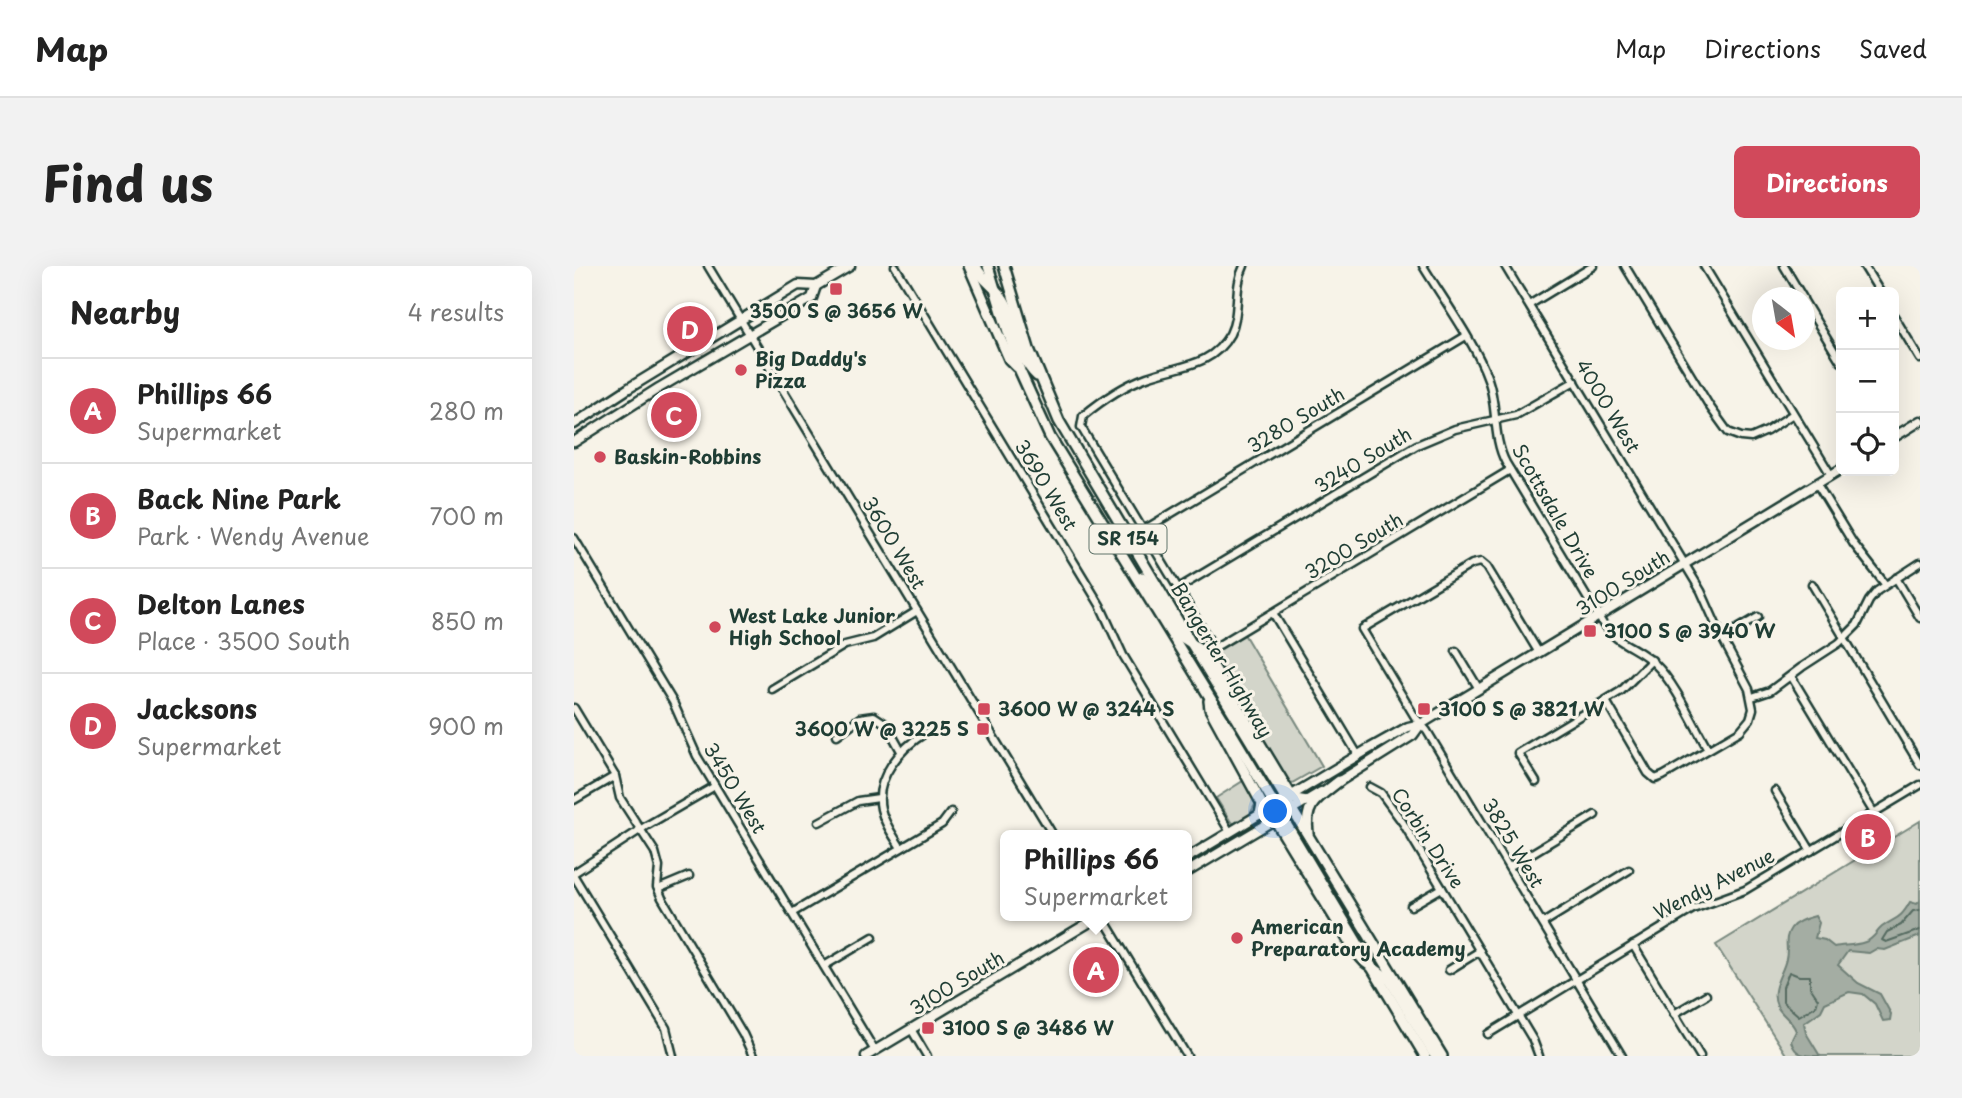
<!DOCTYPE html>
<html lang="en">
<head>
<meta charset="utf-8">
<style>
  :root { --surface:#fff; --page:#f2f2f2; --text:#222; --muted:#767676; --line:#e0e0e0; --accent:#d1495b }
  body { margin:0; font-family:"Playpen Sans",sans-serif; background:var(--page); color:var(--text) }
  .controls { position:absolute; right:21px; top:21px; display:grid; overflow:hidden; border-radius:10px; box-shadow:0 7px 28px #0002 }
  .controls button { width:63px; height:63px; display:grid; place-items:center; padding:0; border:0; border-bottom:2px solid var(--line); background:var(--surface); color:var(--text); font:35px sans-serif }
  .compass { position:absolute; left:1178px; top:21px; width:63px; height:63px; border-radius:50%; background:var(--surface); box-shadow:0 7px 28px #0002; rotate:149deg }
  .you { position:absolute; left:702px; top:546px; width:24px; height:24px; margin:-18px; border:5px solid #fff; border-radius:50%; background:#1a73e8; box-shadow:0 0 0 10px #1a73e833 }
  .badge { display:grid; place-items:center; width:46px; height:46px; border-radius:50%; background:var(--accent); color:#fff; font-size:23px; font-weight:700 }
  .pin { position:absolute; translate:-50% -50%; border:4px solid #fff; box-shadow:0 2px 7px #0006 }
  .popup { position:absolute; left:426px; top:564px; width:192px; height:91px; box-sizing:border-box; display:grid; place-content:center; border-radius:10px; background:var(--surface); filter:drop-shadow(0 2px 5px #0005); font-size:23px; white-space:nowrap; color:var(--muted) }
  .popup b { font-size:26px; color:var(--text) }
  .popup::after { content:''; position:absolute; left:50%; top:100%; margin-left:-14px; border:14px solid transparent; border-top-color:var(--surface) }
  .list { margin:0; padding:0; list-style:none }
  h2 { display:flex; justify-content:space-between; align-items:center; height:91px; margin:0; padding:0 28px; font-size:30px }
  h2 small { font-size:23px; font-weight:400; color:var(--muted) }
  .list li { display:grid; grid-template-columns:46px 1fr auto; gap:21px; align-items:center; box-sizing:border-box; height:105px; padding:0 28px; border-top:2px solid var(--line) }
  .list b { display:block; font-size:26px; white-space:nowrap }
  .list p { margin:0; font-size:23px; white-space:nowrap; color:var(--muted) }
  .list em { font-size:23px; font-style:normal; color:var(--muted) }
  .icon { flex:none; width:38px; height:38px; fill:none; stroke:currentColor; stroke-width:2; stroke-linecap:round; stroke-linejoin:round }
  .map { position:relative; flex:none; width:1346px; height:790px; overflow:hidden; border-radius:10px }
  header { display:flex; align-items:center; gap:42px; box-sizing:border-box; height:98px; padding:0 35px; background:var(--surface); border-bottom:2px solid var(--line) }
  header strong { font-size:33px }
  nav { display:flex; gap:38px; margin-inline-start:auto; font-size:24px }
  .intro { display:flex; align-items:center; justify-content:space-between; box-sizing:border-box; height:168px; padding:0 42px }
  h1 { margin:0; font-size:49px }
  .button { padding:18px 32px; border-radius:10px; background:var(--accent); color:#fff; font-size:24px; font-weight:700 }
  main { display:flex; gap:42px; padding:0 42px }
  aside { flex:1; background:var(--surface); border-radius:10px; box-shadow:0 7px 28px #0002 }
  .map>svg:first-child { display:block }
</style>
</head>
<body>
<header>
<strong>Map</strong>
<nav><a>Map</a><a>Directions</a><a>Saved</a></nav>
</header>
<div class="intro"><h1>Find us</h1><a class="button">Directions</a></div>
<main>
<aside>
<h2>Nearby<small>4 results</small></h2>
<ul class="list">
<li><span class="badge">A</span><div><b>Phillips 66</b><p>Supermarket</p></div><em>280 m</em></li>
<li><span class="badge">B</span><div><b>Back Nine Park</b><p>Park · Wendy Avenue</p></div><em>700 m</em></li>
<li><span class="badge">C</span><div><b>Delton Lanes</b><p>Place · 3500 South</p></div><em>850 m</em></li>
<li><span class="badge">D</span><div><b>Jacksons</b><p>Supermarket</p></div><em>900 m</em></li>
</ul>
</aside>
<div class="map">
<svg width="1346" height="790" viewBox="0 0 1346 790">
  <rect width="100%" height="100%" fill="#f7f3e8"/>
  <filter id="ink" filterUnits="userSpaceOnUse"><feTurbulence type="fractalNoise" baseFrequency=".0143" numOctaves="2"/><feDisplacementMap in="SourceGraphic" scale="14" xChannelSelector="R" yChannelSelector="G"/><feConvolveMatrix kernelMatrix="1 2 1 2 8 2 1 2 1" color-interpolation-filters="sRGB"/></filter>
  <g filter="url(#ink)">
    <g fill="#d3d5ca" stroke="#79897f" stroke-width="2">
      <path d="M670,368l78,132 -30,17 -4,-2 -75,-129z"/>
      <path d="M669,515l13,22 -6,11 -15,10 -4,-2 -15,-24z"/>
      <path d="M1298,555l11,21 -7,6 44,-27v235h-133l-71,-111 149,-91 -12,-21z"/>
    </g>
    <path fill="#a4ada3" stroke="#6f8077" stroke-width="2" d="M1346,635v35l-35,14 -9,-1 -7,4 -21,-2 -10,14 20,18 22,11 11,20 -1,6 -7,1 -8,-17 -12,-10 -14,-2 -24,11 -4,8 -17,12 2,10 14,23c-15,0 -25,0 -29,-15l5,-10c-4,-11 -15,-16 -19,-25 -8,-17 6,-32 9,-47 3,-11 -3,-20 5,-31 5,-7 16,-10 24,-12l4,7 -4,15 10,2 9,7c10,-2 20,-1 31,-5 9,-3 11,-10 17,-15 14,-10 18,-7 28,-25l7,2z"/>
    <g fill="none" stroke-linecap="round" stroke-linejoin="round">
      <g stroke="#546a60" stroke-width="2">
        <path d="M1346,644l-7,1 -12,14 -14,7 -5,8 4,2 34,-12"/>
        <path d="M1215,706l10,4h11v11l8,12 -2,7 -17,10 -16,-14v-15z"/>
      </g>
      <g stroke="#1f3d34" stroke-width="11">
        <g id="minor">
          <path d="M134,0l345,569"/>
          <path d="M321,0l205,339 23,50 107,177"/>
          <path d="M670,0c-11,22 -3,46 -14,68 -19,34 -51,31 -83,43 -22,8 -46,24 -64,39l-2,11 133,221 296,-178"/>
          <path d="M849,0c20,33 53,78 65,113 10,27 4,58 18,84l97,161c15,21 35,23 52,40 20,19 39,61 53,85"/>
          <path d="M931,0l196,325 21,47 27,51 4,20 -3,10 -10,12 -77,45 -8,3 -7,-6 -42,-72"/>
          <path d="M1051,0l85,141 18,25 13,5 10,1 16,-7 26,-17"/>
          <path d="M1130,0l127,209"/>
          <path d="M1210,0l19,32"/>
          <path d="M1290,0l16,26"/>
          <path d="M1230,35l37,61"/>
          <path d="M955,39l64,-39"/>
          <path d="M1320,50l26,43"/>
          <path d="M1243,218l36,59 32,41"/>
          <path d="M568,265l324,-195"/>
          <path d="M0,272l99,164 24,54 178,295"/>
          <path d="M1322,312l24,40"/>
          <path d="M1238,318l108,181"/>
          <path d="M603,323l240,-144 38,-16 61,-14 59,-34"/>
          <path d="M699,347l85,142"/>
          <path d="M1148,372l36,-21"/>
          <path d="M882,385l23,38"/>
          <path d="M965,387l-52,-86 -6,-5 -9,2 -110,65 53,88 12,14 195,325"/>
          <path d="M1217,410l83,137"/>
          <path d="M198,423l73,-44 28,-7 44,-27"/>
          <path d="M1178,431l18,-6 32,-24 37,-24 18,-18 12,-24 8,-10 43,-28"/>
          <path d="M0,442l41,68 5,22 35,54 4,15 -2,20 5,11 81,136 10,22"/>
          <path d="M263,469l23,-17 14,-2 12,8 15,27"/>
          <path d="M962,516l-18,-29 103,-62 31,-31"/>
          <path d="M796,521l11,6 22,30 130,217 6,16"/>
          <path d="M1201,525l36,60"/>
          <path d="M0,534l41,-24"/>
          <path d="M245,556l39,-21 21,-3"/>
          <path d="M327,582c-8,-13 -17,-25 -20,-39 -7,-31 20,-61 44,-76"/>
          <path d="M935,601l86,-52"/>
          <path d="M0,607l72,-47 69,-40"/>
          <path d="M0,610l92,152 7,28"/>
          <path d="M84,623l31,-13"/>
          <path d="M837,640l31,-18"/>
          <path d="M218,647l150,-89 9,-12"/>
          <path d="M528,650l85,140"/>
          <path d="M969,657l86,-53"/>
          <path d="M1059,679l67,111"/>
          <path d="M250,700l49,-29"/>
          <path d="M875,704l31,-19"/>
          <path d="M1100,748l32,-19"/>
          <path d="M337,763l16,27"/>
          <path d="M914,768l205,-125 52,-19 175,-105"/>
        </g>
      </g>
      <g stroke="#1f3d34" stroke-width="13">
        <g id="major">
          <path d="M0,158l55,-36 169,-103 18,1 34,-20"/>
          <path d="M1320,171l26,-16"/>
          <path d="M0,176l85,-54 153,-90 4,-12"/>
          <path d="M761,518l78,-49 8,-11"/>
          <path d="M613,592l180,-108 41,-23 13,-3 420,-255"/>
          <path d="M613,606l134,-80"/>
          <path d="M292,790l234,-140"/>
        </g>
      </g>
      <g stroke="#1f3d34" stroke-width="14">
        <g id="highway">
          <path d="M395,0l40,93 8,8"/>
          <path d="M402,0c6,15 20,21 28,34 15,24 11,56 33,76"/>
          <path d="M414,0l32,105 30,66 183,298 192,321"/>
          <path d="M430,0l25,83 30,72 132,222 251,413"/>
          <path d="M568,311l35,57 23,15 10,12 81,134 4,4 12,2"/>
          <path d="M635,435l1,8 52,95 -2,10 12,1 3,5 80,131 10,11 24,17 46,77"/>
          <path d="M734,567c-4,-30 10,-35 31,-52"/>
        </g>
      </g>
      <use href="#minor" stroke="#f7f3e8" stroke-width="6"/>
      <use href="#major" stroke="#f7f3e8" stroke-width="8"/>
      <use href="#highway" stroke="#f7f3e8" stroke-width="9"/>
    </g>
  </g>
  <g fill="#d1495b" stroke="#f7f3e8" stroke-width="2.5">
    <rect x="255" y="16" width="14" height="14" rx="3.5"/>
    <circle cx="167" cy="104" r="7"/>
    <circle cx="26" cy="191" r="7"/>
    <circle cx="141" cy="361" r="7"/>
    <rect x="1009" y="358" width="14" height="14" rx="3.5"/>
    <rect x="403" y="436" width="14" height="14" rx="3.5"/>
    <rect x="843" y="436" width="14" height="14" rx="3.5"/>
    <rect x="402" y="456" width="14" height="14" rx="3.5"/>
    <circle cx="663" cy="672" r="7"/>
    <rect x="347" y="755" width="14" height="14" rx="3.5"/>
  </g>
  <g text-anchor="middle" stroke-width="6" stroke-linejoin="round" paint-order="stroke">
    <rect fill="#f7f3e8" stroke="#60746a" stroke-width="2" x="515.5" y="258.5" width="77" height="29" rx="5"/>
    <g font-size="18" font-weight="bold" fill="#1f3d34">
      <text x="554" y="279">SR 154</text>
    </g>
    <g font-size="19" font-weight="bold" fill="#1f3d34" stroke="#f7f3e8" text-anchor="start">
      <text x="262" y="52" text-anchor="middle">3500 S @ 3656 W</text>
      <text x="181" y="100">Big Daddy's<tspan x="181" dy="22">Pizza</tspan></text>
      <text x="40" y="198">Baskin-Robbins</text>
      <text x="155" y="357">West Lake Junior<tspan x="155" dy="22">High School</tspan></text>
      <text x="1030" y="372">3100 S @ 3940 W</text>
      <text x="424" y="450">3600 W @ 3244 S</text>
      <text x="864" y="450">3100 S @ 3821 W</text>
      <text x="395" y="470" text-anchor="end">3600 W @ 3225 S</text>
      <text x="677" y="668">American<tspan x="677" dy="22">Preparatory Academy</tspan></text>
      <text x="368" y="769">3100 S @ 3486 W</text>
    </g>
    <g font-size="19" fill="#1f3d34" stroke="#f7f3e8">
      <text transform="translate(1034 140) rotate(59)" y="7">4000 West</text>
      <text transform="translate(722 154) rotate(-31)" y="7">3280 South</text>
      <text transform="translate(789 194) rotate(-31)" y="7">3240 South</text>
      <text transform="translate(472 219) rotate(59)" y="7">3690 West</text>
      <text transform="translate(981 245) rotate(60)" y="7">Scottsdale Drive</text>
      <text transform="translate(320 277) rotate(59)" y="7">3600 West</text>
      <text transform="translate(780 280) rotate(-31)" y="7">3200 South</text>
      <text transform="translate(1049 317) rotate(-32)" y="7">3100 South</text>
      <text transform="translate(648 394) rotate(59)" y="7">Bangerter Highway</text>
      <text transform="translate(161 522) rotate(59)" y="7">3450 West</text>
      <text transform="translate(854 572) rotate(57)" y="7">Corbin Drive</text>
      <text transform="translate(939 577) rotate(59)" y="7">3825 West</text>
      <text transform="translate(1140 618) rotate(-27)" y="7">Wendy Avenue</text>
      <text transform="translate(383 717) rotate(-31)" y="7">3100 South</text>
    </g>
  </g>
</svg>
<div class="controls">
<button>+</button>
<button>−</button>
<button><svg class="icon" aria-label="locate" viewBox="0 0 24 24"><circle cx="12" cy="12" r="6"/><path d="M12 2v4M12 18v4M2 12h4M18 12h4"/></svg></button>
</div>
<svg class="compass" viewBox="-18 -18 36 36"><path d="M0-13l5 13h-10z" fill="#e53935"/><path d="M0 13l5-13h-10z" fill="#767676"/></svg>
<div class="you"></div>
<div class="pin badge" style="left:522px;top:704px">A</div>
<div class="popup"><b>Phillips 66</b>Supermarket</div>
<div class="pin badge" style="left:1294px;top:571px">B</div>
<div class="pin badge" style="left:100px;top:149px">C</div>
<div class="pin badge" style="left:116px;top:63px">D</div>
</div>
</main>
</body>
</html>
